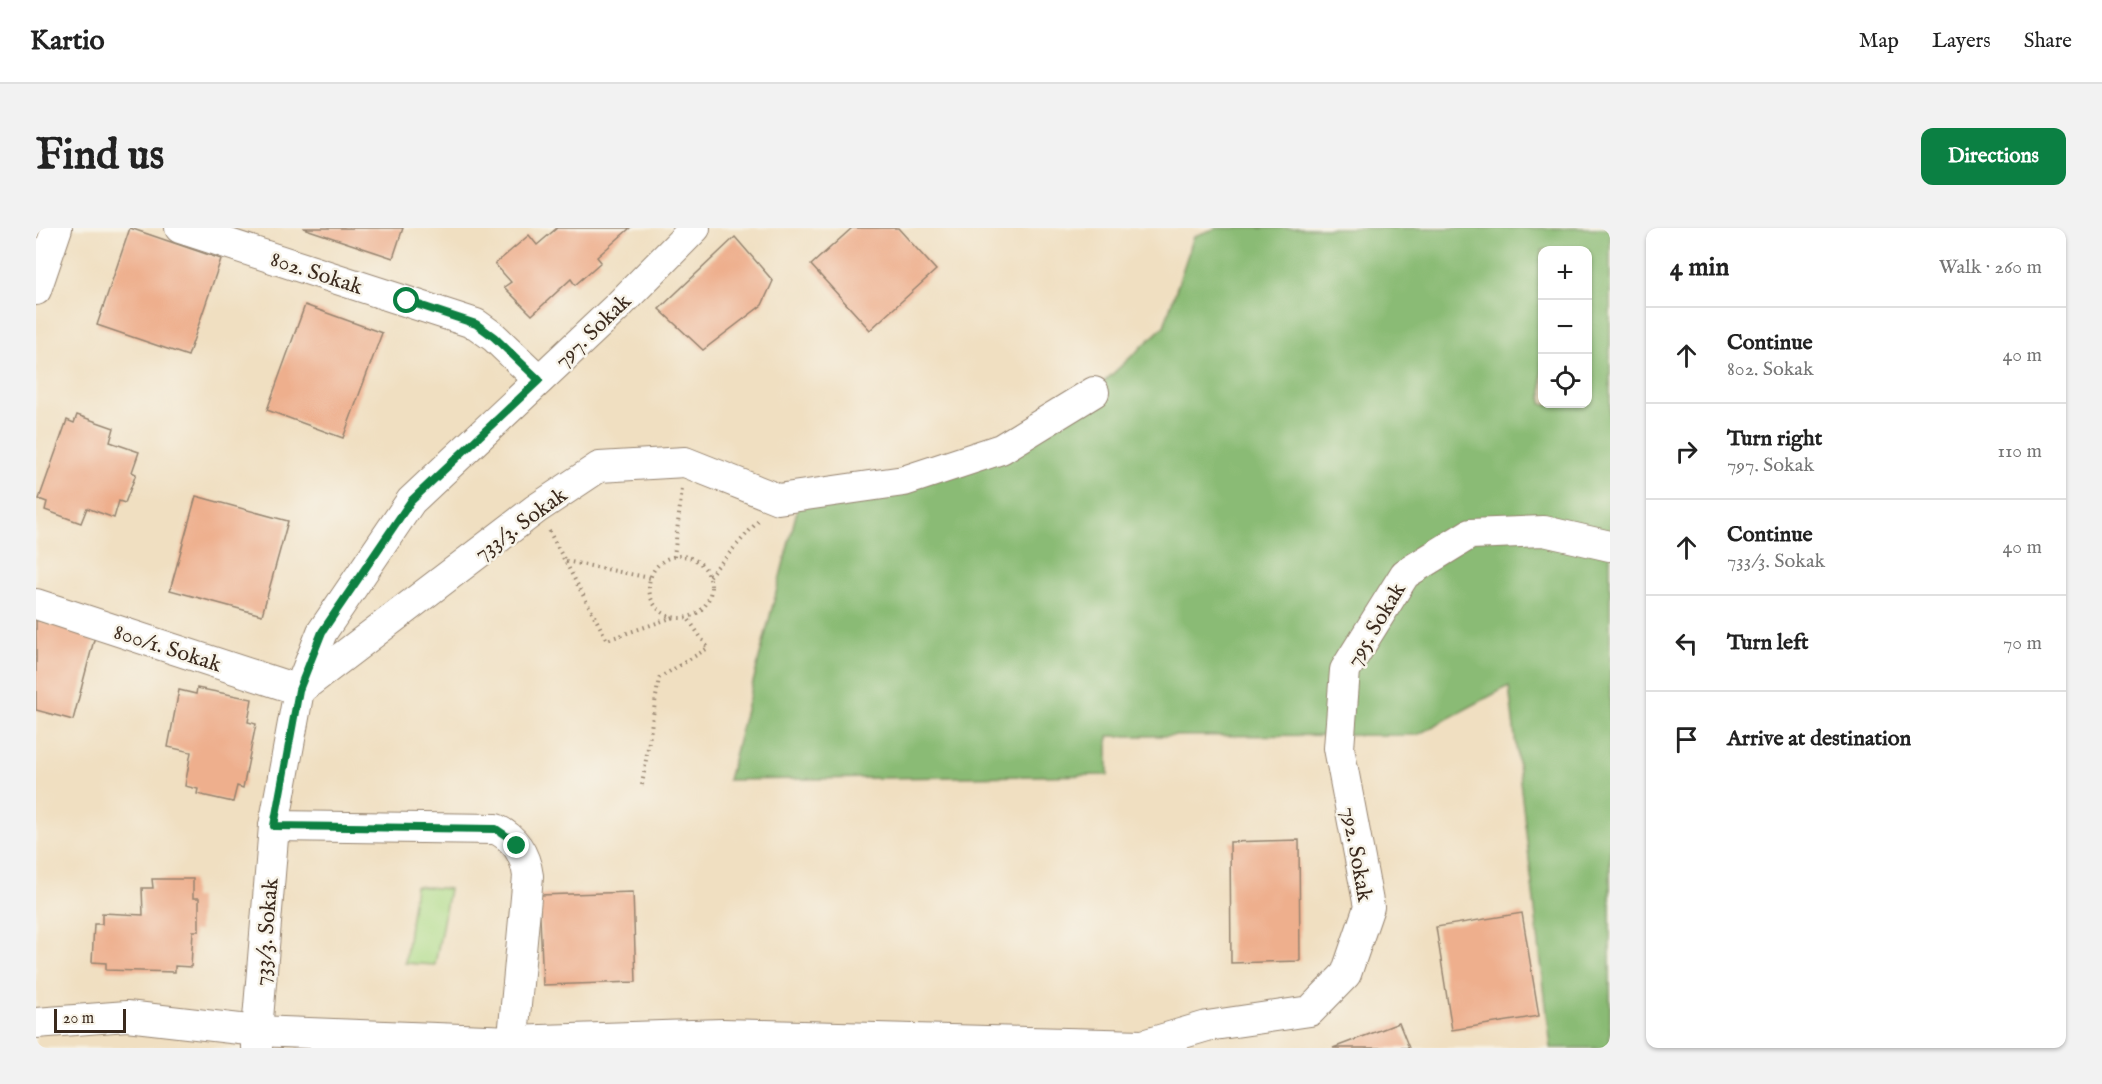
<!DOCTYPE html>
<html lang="en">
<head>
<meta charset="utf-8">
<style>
  :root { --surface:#fff; --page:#f2f2f2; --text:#222; --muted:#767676; --line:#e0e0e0; --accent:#0b8043 }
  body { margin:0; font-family:"IM FELL English",serif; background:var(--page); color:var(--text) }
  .controls { position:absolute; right:18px; top:18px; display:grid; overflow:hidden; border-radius:12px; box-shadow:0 2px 4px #0004 }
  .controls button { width:54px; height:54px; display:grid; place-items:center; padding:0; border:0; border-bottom:2px solid var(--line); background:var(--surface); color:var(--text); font:30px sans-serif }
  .scale { position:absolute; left:18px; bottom:15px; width:72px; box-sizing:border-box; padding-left:6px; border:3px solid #3b2a1e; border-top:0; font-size:16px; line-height:21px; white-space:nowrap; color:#3b2a1e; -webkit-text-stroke:4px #f7f3e8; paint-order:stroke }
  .stop { position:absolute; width:18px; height:18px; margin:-14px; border:4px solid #0b8043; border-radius:50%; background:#fff }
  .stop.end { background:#0b8043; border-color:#fff; box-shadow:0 2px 6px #0008 }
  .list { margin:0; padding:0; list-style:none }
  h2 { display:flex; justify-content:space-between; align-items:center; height:78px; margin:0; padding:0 24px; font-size:26px }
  h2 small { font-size:20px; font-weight:400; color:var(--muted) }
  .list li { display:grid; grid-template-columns:39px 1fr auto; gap:18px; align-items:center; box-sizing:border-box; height:96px; padding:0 24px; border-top:2px solid var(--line) }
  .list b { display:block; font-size:22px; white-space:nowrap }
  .list p { margin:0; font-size:20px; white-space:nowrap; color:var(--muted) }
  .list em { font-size:20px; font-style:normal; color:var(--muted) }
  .icon { flex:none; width:33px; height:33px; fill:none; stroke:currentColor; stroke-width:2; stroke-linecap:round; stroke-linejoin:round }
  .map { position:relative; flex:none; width:1574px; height:820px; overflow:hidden; border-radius:12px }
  header { display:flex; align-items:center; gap:36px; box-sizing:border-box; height:84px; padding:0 30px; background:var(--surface); border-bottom:2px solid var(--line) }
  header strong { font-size:28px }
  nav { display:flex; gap:33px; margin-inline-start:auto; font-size:21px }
  .intro { display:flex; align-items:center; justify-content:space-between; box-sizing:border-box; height:144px; padding:0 36px }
  h1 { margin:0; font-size:42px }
  .button { padding:15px 27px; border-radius:12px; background:var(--accent); color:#fff; font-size:21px; font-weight:700 }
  main { display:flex; gap:36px; padding:0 36px }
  aside { flex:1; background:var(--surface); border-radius:12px; box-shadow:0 2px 4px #0004 }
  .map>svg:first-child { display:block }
</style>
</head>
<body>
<header>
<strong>Kartio</strong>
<nav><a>Map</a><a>Layers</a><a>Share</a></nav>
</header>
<div class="intro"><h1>Find us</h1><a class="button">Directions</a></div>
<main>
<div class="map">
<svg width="1574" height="820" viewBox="0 0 1574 820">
  <rect width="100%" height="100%" fill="#f7f3e8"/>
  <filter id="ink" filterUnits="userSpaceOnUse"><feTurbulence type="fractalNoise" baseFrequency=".0167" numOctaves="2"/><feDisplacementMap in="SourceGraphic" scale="12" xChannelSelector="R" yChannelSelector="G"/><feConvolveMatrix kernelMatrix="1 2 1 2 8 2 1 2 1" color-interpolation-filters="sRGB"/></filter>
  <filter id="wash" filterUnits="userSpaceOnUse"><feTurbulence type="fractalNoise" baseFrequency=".008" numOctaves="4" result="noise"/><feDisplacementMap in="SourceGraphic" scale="24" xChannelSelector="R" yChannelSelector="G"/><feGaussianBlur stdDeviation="1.35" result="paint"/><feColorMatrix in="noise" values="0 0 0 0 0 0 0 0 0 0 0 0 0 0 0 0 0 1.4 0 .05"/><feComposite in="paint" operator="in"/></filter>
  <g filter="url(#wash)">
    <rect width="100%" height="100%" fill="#f0dfc1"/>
    <path fill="#addb88" stroke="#748253" stroke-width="1.5" d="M379,658l34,3 -14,76 -30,-2z"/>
    <path fill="#8abb74" stroke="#627249" stroke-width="1.5" fill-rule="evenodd" d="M1181,0h393v820h-59l-42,-362 -92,49 -309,1v39l-380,5 73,-285 103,-14 189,-89 71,-66 30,-90zM1506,22h46v154h-46z"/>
    <g id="blocks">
      <g fill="#eeaf8d">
        <path d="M94,0l91,31 -33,97 -91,-31z"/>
        <path d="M267,0h100l-10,30z"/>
        <path d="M521,0h73l-33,29 4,5 -26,23 -4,-6 -39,36 -28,-28 7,-5 -16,-18 34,-29 8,10z"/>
        <path d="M816,0h46l38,42 -66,60 -59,-65z"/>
        <path d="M699,9l38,44 -11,24 -59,45 -44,-41z"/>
        <path d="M269,77l77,28 -39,105 -76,-28z"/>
        <path d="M41,187l37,13 -4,14 29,10 -7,20 4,2 -11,29 -6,-2 -5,17 -27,-10 -6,15 -36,-13 2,-8 -8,-3 28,-79 7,3z"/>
        <path d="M160,268l92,25 -26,94 -92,-25z"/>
        <path d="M0,392l59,16 -22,84 -37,-10z"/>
        <path d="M161,460l55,11 -4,23 8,2 -13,64 -6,-2 -4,16 -36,-8 1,-5 -13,-3 6,-34 -23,-5 11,-57 17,4z"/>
        <path d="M1263,612l1,121 -69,2 -1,-121z"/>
        <path d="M116,651h41v19h6v33h-6l-2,36 -16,-1v6l-69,-2v-7l-14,-1 2,-38h8v-11l41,2 -1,-27h11z"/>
        <path d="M597,664l3,90 -93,3 -4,-90z"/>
        <path d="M1486,685l17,103 -87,14 -16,-103z"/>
        <path d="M1363,795l10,25h-76z"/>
      </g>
    </g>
  </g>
  <g filter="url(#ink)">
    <use href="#blocks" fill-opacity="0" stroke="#968470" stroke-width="1.5"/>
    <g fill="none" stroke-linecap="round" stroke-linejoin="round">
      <g stroke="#968470" stroke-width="32">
        <g id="minor">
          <path d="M144,0l296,96 18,13 45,43"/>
          <path d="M0,62l21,-62"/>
          <path d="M0,376l263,86 23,-58 89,-131 206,-194 78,-79"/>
          <path d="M238,598l222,3c20,10 29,25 32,47l-16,172"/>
          <path d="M0,795l91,-7 130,15 255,10 210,-7 421,11 64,-19 103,-15 36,-37 23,-67 -30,-159 6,-78 60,-96 65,-40 74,-3 66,15"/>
          <path d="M221,820v-17l17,-205 25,-136 237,-181 63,-42 86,-5 93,37 126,-18 97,-32 93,-57"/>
        </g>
      </g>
      <g stroke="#968470" stroke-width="4" stroke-dasharray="1.5 4.5" stroke-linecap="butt">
        <path d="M513,303l58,109 67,-23"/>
        <circle cx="644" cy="359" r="31"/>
        <path d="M638,329l8,-68"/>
        <path d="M530,333l84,17"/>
        <path d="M673,348l51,-57"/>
        <path d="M606,557l17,-107 49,-30 -21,-31"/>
      </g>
      <use href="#minor" stroke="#fff" stroke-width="30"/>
    </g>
  </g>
  <g fill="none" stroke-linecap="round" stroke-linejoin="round" filter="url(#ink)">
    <path stroke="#0b8043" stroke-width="8" d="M371,73l69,23 18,13 45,43 -128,121 -89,131 -23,58 -25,136 222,3 15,10 6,7"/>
  </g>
  <g text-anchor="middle" stroke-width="5" stroke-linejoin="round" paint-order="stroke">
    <g font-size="22" fill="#3b2a1e" stroke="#f7f3e8">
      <text transform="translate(281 44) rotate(18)" y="8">802. Sokak</text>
      <text transform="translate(556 102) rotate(-44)" y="8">797. Sokak</text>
      <text transform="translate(484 295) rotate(-36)" y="8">733/3. Sokak</text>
      <text transform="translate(1339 396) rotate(-59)" y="8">795. Sokak</text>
      <text transform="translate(132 419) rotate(18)" y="8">800/1. Sokak</text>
      <text transform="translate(1322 626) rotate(80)" y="8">792. Sokak</text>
      <text transform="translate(229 704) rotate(-85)" y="8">733/3. Sokak</text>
    </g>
  </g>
</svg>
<div class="controls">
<button>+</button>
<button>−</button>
<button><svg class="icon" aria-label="locate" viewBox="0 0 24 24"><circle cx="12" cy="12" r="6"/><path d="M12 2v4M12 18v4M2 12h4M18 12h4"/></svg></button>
</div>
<div class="scale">20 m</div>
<div class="stop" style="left:371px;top:73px"></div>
<div class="stop end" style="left:481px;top:618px"></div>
</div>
<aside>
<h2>4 min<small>Walk · 260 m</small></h2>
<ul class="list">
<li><svg class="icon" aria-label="ahead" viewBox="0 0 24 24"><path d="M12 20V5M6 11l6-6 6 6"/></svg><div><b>Continue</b><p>802. Sokak</p></div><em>40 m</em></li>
<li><svg class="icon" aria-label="right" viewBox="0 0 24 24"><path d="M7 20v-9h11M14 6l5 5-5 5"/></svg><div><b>Turn right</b><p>797. Sokak</p></div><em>110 m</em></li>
<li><svg class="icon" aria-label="ahead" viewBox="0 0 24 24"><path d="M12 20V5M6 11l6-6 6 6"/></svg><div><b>Continue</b><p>733/3. Sokak</p></div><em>40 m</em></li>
<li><svg class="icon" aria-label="left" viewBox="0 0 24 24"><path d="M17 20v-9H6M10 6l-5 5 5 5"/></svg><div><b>Turn left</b></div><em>70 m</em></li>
<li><svg class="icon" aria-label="arrive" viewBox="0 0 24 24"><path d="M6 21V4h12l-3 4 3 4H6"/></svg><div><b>Arrive at destination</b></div></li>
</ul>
</aside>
</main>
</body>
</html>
